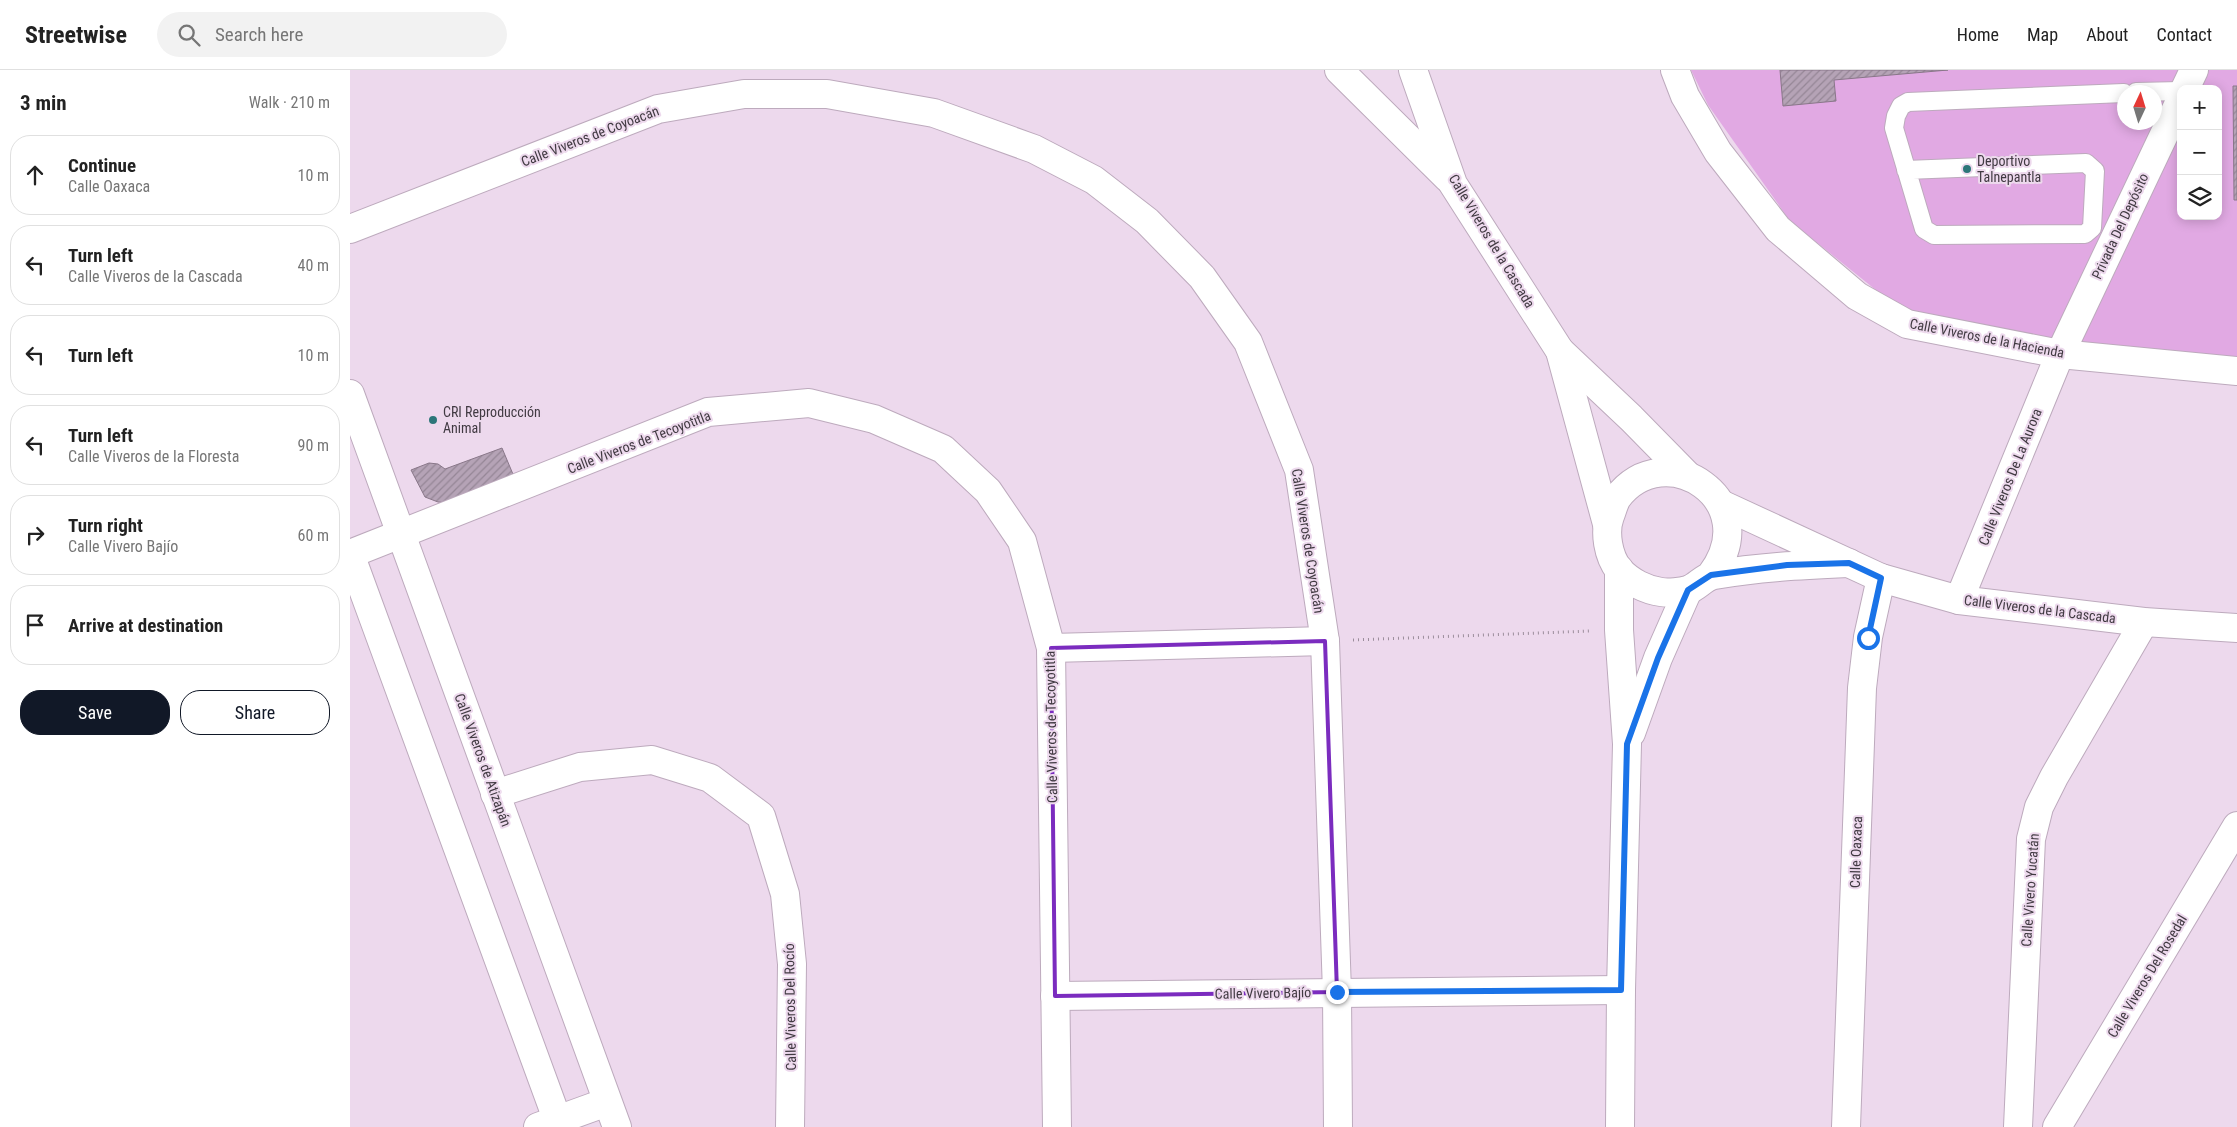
<!DOCTYPE html>
<html lang="en">
<head>
<meta charset="utf-8">
<style>
  :root { --surface:#fff; --page:#f2f2f2; --text:#222; --muted:#767676; --line:#e0e0e0; --accent:#111827 }
  body { margin:0; font-family:"Roboto Condensed",sans-serif; background:var(--page); color:var(--text) }
  .controls { position:absolute; right:15px; top:15px; display:grid; overflow:hidden; border-radius:10px; box-shadow:0 2px 12px #0003 }
  .controls button { width:45px; height:45px; display:grid; place-items:center; padding:0; border:0; border-bottom:1px solid var(--line); background:var(--surface); color:var(--text); font:25px sans-serif }
  .compass { position:absolute; left:1767px; top:15px; width:45px; height:45px; border-radius:50%; background:var(--surface); box-shadow:0 2px 12px #0003; rotate:4deg }
  .stop { position:absolute; width:15px; height:15px; margin:-11px; border:4px solid #1a73e8; border-radius:50%; background:#fff }
  .stop.end { background:#1a73e8; border-color:#fff; box-shadow:0 1px 5px #0008 }
  .list { margin:0; padding:0; list-style:none }
  h2 { display:flex; justify-content:space-between; align-items:center; height:65px; margin:0; padding:0 20px; font-size:21px }
  h2 small { font-size:16px; font-weight:400; color:var(--muted) }
  .list li { display:grid; grid-template-columns:32px 1fr auto; gap:15px; align-items:center; box-sizing:border-box; height:80px; margin:0 10px 10px; padding:0 10px; border:1px solid var(--line); border-radius:20px }
  .list b { display:block; font-size:19px; white-space:nowrap }
  .list p { margin:0; font-size:16px; white-space:nowrap; color:var(--muted) }
  .list em { font-size:16px; font-style:normal; color:var(--muted) }
  .actions { display:flex; gap:10px; padding:15px 20px }
  .actions a { flex:1; padding:11px 0; border:1px solid var(--accent); border-radius:20px; text-align:center; font-size:18px; color:var(--accent) }
  .actions .main { background:var(--accent); color:#fff }
  .icon { flex:none; width:28px; height:28px; fill:none; stroke:currentColor; stroke-width:2; stroke-linecap:round; stroke-linejoin:round }
  .map { position:relative; flex:none; width:1887px; height:1057px; overflow:hidden }
  header { display:flex; align-items:center; gap:30px; box-sizing:border-box; height:70px; padding:0 25px; background:var(--surface); border-bottom:1px solid var(--line) }
  header strong { font-size:24px }
  nav { display:flex; gap:28px; margin-inline-start:auto; font-size:18px }
  .search { width:350px; height:45px; background:var(--page); display:flex; align-items:center; gap:12px; box-sizing:border-box; padding:0 18px; border-radius:28px; color:var(--muted); font-size:19px }
  main { display:flex }
  aside { flex:1; background:var(--surface) }
  .map>svg:first-child { display:block }
</style>
</head>
<body>
<header>
<strong>Streetwise</strong>
<div class="search"><svg class="icon" aria-label="search" viewBox="0 0 24 24"><circle cx="10" cy="10" r="6"/><path d="M15 15l6 6"/></svg>Search here</div>
<nav><a>Home</a><a>Map</a><a>About</a><a>Contact</a></nav>
</header>
<main>
<aside>
<h2>3 min<small>Walk · 210 m</small></h2>
<ul class="list">
<li><svg class="icon" aria-label="ahead" viewBox="0 0 24 24"><path d="M12 20V5M6 11l6-6 6 6"/></svg><div><b>Continue</b><p>Calle Oaxaca</p></div><em>10 m</em></li>
<li><svg class="icon" aria-label="left" viewBox="0 0 24 24"><path d="M17 20v-9H6M10 6l-5 5 5 5"/></svg><div><b>Turn left</b><p>Calle Viveros de la Cascada</p></div><em>40 m</em></li>
<li><svg class="icon" aria-label="left" viewBox="0 0 24 24"><path d="M17 20v-9H6M10 6l-5 5 5 5"/></svg><div><b>Turn left</b></div><em>10 m</em></li>
<li><svg class="icon" aria-label="left" viewBox="0 0 24 24"><path d="M17 20v-9H6M10 6l-5 5 5 5"/></svg><div><b>Turn left</b><p>Calle Viveros de la Floresta</p></div><em>90 m</em></li>
<li><svg class="icon" aria-label="right" viewBox="0 0 24 24"><path d="M7 20v-9h11M14 6l5 5-5 5"/></svg><div><b>Turn right</b><p>Calle Vivero Bajío</p></div><em>60 m</em></li>
<li><svg class="icon" aria-label="arrive" viewBox="0 0 24 24"><path d="M6 21V4h12l-3 4 3 4H6"/></svg><div><b>Arrive at destination</b></div></li>
</ul>
<div class="actions"><a class="main">Save</a><a>Share</a></div>
</aside>
<div class="map">
<svg width="1887" height="1057" viewBox="0 0 1887 1057">
  <defs>
    <pattern id="building-hatch" width="6" height="6" patternUnits="userSpaceOnUse" patternTransform="scale(1.25)"><rect width="6" height="6" fill="#b5a3b6"/><path d="M-1 1l2-2M0 6l6-6M5 7l2-2" fill="none" stroke="#958696"/></pattern>
  </defs>
  <rect width="100%" height="100%" fill="#edd9ed"/>
  <path fill="#e1a9e3" fill-rule="evenodd" d="M1341,0h546v289l-148,-14 -182,-30 -117,-94 -82,-116zM1831,19h37v127h-37zM1774,22h30v30h-30z"/>
  <g fill="url(#building-hatch)" stroke="#897789">
    <path d="M1430,0h168l-114,10 2,21 -53,5z"/>
    <path d="M1883,16h4v114h-3z"/>
    <path d="M152,378l13,31 -65,24 -12,-1 -13,-5 -14,-27 18,-7 9,1 7,5z"/>
  </g>
  <g fill="none" stroke-linecap="round" stroke-linejoin="round">
    <g stroke="#bdaabd" stroke-width="20">
      <g id="lane">
        <path d="M1786,22l45,-1"/>
        <path d="M1556,100l180,-7 9,8 -3,57 -7,6 -151,1 -10,-6 -30,-101 2,-12 5,-10 7,-4 216,-9"/>
      </g>
    </g>
    <g stroke="#bdaabd" stroke-width="30">
      <g id="street">
        <path d="M989,0l109,108"/>
        <path d="M1063,0l40,114 107,167 71,67 57,58"/>
        <path d="M1835,19l9,-19"/>
        <path d="M0,159l308,-120 86,-15h83l107,19 100,36 60,31 53,41 55,56 46,65 51,128 26,171 12,351 1,135"/>
        <path d="M1210,281l47,173"/>
        <path d="M1710,284l121,-255"/>
        <path d="M1371,434l160,74 78,22"/>
        <path d="M0,484l358,-142 101,-9 65,16 69,30 45,42 34,50 29,107 6,479"/>
        <path d="M1269,499v61l8,114 -6,246 -1,137"/>
        <path d="M1361,505c56,-74 -46,-141 -94,-77 -3,5 -5,13 -7,18 -6,16 -2,40 9,54 11,12 27,20 42,22 7,1 20,0 27,-2 9,-3 16,-13 26,-15 44,-8 90,-10 135,-12"/>
        <path d="M701,578l274,-7"/>
        <path d="M1281,663l27,-75 30,-68"/>
        <path d="M145,724l85,-27 72,-7 58,18 51,38 24,78 7,70 -2,163"/>
        <path d="M705,926l566,-6"/>
        <path d="M188,1057l69,-25"/>
        <path d="M1496,1057l16,-439 6,-51 13,-59"/>
        <path d="M1668,1057l13,-288 8,-32 15,-30 90,-155"/>
        <path d="M1707,1057l180,-301"/>
      </g>
    </g>
    <g stroke="#bdaabd" stroke-width="30">
      <g id="secondary">
        <path d="M1325,0l10,26 33,56 60,77 79,67 50,28 153,30 177,17"/>
        <path d="M1710,284l-101,246 185,22 93,6"/>
        <path d="M0,324l267,733"/>
        <path d="M0,484l210,573"/>
      </g>
    </g>
    <path stroke="#9b8d9b" stroke-width="3" stroke-dasharray="1 4" stroke-linecap="butt" d="M1003,570l238,-9"/>
    <use href="#lane" stroke="#fff" stroke-width="18"/>
    <use href="#street" stroke="#fff" stroke-width="28"/>
    <use href="#secondary" stroke="#fff" stroke-width="28"/>
  </g>
  <g fill="none" stroke-linecap="round" stroke-linejoin="round">
    <path stroke="#1a73e8" stroke-width="6" d="M987,922l284,-2 6,-246 31,-86 30,-68 23,-15 76,-10 62,-2 32,15 -13,60"/>
  </g>
  <path fill="none" stroke="#7b2cbf" stroke-width="4" stroke-linejoin="round" d="M975,571l12,351 -282,4 -4,-348z"/>
  <g fill="#2c7679" stroke="#edd9ed" stroke-width="2">
    <circle cx="1617" cy="99" r="5"/>
    <circle cx="83" cy="350" r="5"/>
  </g>
  <g text-anchor="middle" stroke-width="4" stroke-linejoin="round" paint-order="stroke">
    <g font-size="14" fill="#413a42" stroke="#edd9ed">
      <text transform="translate(240 66) rotate(-21)" y="5">Calle Viveros de Coyoacán</text>
      <text transform="translate(1770 156) rotate(-65)" y="5">Privada Del Depósito</text>
      <text transform="translate(1142 171) rotate(59)" y="5">Calle Viveros de la Cascada</text>
      <text transform="translate(1637 268) rotate(11)" y="5">Calle Viveros de la Hacienda</text>
      <text transform="translate(289 372) rotate(-21)" y="5">Calle Viveros de Tecoyotitla</text>
      <text transform="translate(1660 407) rotate(-68)" y="5">Calle Viveros De La Aurora</text>
      <text transform="translate(958 471) rotate(81)" y="5">Calle Viveros de Coyoacán</text>
      <text transform="translate(1690 539) rotate(7)" y="5">Calle Viveros de la Cascada</text>
      <text transform="translate(701 657) rotate(-91)" y="5">Calle Viveros de Tecoyotitla</text>
      <text transform="translate(133 690) rotate(70)" y="5">Calle Viveros de Atizapán</text>
      <text transform="translate(1506 782) rotate(-88)" y="5">Calle Oaxaca</text>
      <text transform="translate(1680 820) rotate(-86)" y="5">Calle Vivero Yucatán</text>
      <text transform="translate(1797 906) rotate(-59)" y="5">Calle Viveros Del Rosedal</text>
      <text transform="translate(913 923) rotate(-1)" y="5">Calle Vivero Bajío</text>
      <text transform="translate(440 937) rotate(-91)" y="5">Calle Viveros Del Rocío</text>
    </g>
    <g font-size="14" fill="#413a42" stroke="#edd9ed" text-anchor="start">
      <text x="1627" y="96">Deportivo<tspan x="1627" dy="16">Talnepantla</tspan></text>
      <text x="93" y="347">CRI Reproducción<tspan x="93" dy="16">Animal</tspan></text>
    </g>
  </g>
</svg>
<div class="controls">
<button>+</button>
<button>−</button>
<button><svg class="icon" aria-label="layers" viewBox="0 0 24 24"><path d="M12 4l9 5-9 5-9-5zM3 14l9 5 9-5"/></svg></button>
</div>
<svg class="compass" viewBox="-18 -18 36 36"><path d="M0-13l5 13h-10z" fill="#e53935"/><path d="M0 13l5-13h-10z" fill="#767676"/></svg>
<div class="stop" style="left:1518px;top:568px"></div>
<div class="stop end" style="left:987px;top:922px"></div>
</div>
</main>
</body>
</html>
